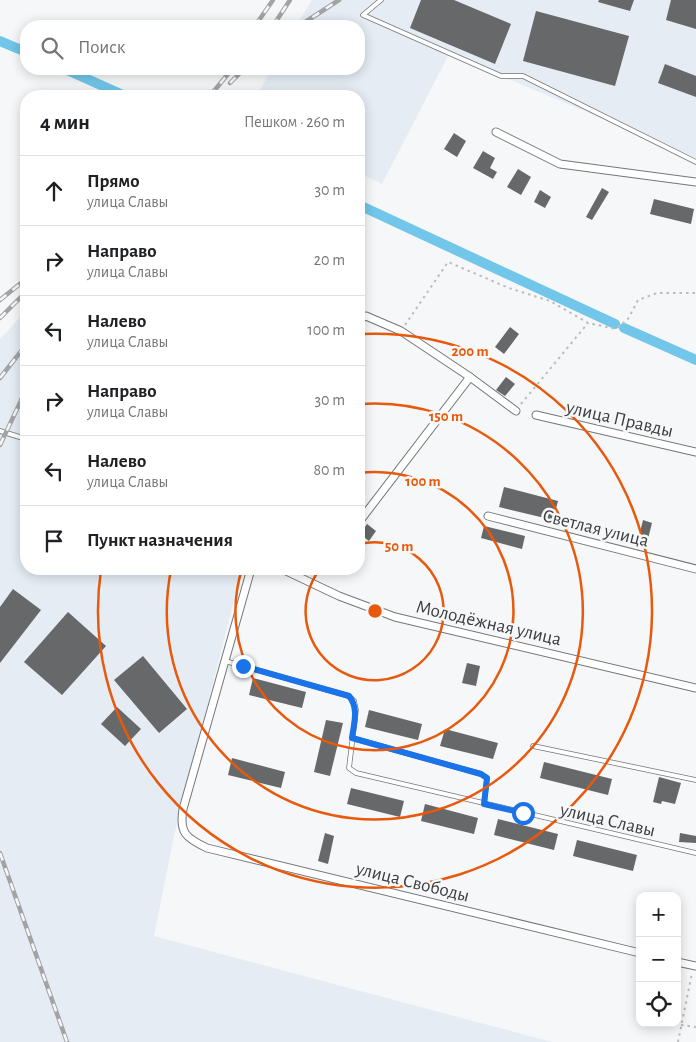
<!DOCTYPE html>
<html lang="ru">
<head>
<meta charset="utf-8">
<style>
  :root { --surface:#fff; --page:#f2f2f2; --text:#202124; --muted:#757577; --line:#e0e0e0 }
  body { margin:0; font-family:"Alegreya Sans",sans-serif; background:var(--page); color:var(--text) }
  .controls { position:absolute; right:15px; bottom:15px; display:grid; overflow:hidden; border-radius:10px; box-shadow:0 2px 12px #0003 }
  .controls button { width:45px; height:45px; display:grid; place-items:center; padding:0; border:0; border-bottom:1px solid var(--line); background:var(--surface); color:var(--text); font:25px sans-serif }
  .stop { position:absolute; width:15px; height:15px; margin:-11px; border:4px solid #1a73e8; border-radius:50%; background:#fff }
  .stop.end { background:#1a73e8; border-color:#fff; box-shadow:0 1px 5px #0008 }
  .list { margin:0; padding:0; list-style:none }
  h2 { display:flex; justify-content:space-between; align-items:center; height:65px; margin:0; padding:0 20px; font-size:21px }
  h2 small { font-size:16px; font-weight:400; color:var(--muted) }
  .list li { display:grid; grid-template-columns:32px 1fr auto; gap:15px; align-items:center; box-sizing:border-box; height:70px; padding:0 20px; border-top:1px solid var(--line) }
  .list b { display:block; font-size:19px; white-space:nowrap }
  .list p { margin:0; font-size:16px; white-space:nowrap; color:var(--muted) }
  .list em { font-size:16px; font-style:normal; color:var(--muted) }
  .icon { flex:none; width:28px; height:28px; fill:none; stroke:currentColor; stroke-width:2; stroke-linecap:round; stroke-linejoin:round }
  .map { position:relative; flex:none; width:696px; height:1042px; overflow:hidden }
  .search { position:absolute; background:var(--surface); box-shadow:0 2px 12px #0003; left:20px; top:20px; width:345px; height:55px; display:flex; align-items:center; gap:12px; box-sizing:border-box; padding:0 18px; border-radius:20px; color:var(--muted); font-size:19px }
  .panel { position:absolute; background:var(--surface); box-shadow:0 2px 12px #0003; left:20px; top:90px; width:345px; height:485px; border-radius:20px }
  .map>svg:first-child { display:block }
</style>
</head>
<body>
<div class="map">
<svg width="696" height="1042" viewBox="0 0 696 1042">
  <rect width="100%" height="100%" fill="#f5f7f9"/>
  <g fill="#e5ecf4">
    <path d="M312,0h384v158l-247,-104 -67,130 -23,-11v-77h-103l16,-27h87v-43h-63z"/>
    <path d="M26,311v258h216l-68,267 -20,100 398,106h-552v-703z"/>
  </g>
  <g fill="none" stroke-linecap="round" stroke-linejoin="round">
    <g stroke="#71c6ea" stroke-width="10">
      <path d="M0,41l26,11"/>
      <path d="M65,69l60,27"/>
      <path d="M359,205l256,119"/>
      <path d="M624,328l72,32"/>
    </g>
  </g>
  <g fill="#66686a">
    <path d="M421,0h33l57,24 -16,40 -85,-36z"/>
    <path d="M599,0h35l-4,11 -32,-9z"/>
    <path d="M671,0h25v29l-30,-9z"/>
    <path d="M536,11l93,25 -14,50 -92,-25z"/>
    <path d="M665,64l31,12v21l-38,-14z"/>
    <path d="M454,133l12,8 -9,16 -13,-8z"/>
    <path d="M483,151l12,7 -5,10 7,4 -4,7 -20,-11z"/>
    <path d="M518,169l13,8 -10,18 -14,-8z"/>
    <path d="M602,188l7,4 -17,28 -6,-3z"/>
    <path d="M540,190l11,7 -6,11 -11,-6z"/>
    <path d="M654,199l40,10 -3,15 -41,-10z"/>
    <path d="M510,327l9,7 -15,20 -9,-7z"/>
    <path d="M506,377l9,7 -10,12 -9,-6z"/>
    <path d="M504,487l54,14 -5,19 -54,-13z"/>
    <path d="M643,520l9,3 -5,20 -9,-3z"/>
    <path d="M367,524l9,7 -7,10 -9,-7z"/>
    <path d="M484,526l41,10 -3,13 -41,-11z"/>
    <path d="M13,589l28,21 -41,53v-56z"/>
    <path d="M68,612l38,34 -44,49 -38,-33z"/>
    <path d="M143,656l44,53 -28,24 -45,-53z"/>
    <path d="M467,663l13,3 -4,20 -14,-3z"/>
    <path d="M253,678l53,14 -4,16 -53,-13z"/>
    <path d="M117,707l24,22 -16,17 -24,-22z"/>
    <path d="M369,710l53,14 -4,16 -53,-13z"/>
    <path d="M326,720l17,3 -13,53 -16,-4z"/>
    <path d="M445,729l53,14 -5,16 -53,-13z"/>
    <path d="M232,758l53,14 -4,16 -53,-13z"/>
    <path d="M544,762l68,17 -4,16 -68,-17z"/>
    <path d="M659,777l22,6 -6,21 -13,-3 -1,3 -8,-2z"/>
    <path d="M351,788l53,13 -4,16 -53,-13z"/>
    <path d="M425,804l53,14 -4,16 -53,-13z"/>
    <path d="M498,819l60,15 -4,16 -60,-15z"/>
    <path d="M325,833l9,3 -6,28 -10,-3z"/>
    <path d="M680,833l16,3v7l-17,-1z"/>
    <path d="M577,840l60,15 -4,16 -60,-15z"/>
  </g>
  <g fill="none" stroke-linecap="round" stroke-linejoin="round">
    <g stroke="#757678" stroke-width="5.5">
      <g id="service">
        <path d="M381,0l-18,15 138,61h22l173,86"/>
        <path d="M0,431l26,8"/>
        <path d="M225,661l124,35 5,5 2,9 -7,58 7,5 340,80"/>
        <path d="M352,738l129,36 6,4 -3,26"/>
        <path d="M533,746l163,34"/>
      </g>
    </g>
    <g stroke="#757678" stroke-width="9">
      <g id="minor">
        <path d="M496,132l64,32 136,18"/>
        <path d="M359,319l7,-3 35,15 69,46 -111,145"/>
        <path d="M470,377l46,34"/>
        <path d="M536,415l160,37"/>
        <path d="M488,516l208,53"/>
        <path d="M251,569l-68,240c-4,24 3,29 24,39l433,105"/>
        <path d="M282,569l57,27 56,21 301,71"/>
        <path d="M677,962l19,4"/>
      </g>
    </g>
    <g stroke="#babcbe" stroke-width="2" stroke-dasharray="2.5 4" stroke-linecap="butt">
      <path d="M405,325l43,-63 61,26 41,13 38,22 28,6 12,-10 10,-19 19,-7h39"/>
      <path d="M521,404l67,-81"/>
      <path d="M681,1025l15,2"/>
      <path d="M678,1042l14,-69"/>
    </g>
    <use href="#service" stroke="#fff" stroke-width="4"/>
    <use href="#minor" stroke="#fff" stroke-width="7"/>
    <g stroke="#a1a3a4" stroke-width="4.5">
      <g id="rail">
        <path d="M255,26l18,-26"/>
        <path d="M273,26l17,-26"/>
        <path d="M299,26l40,-26"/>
        <path d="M230,83l14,-14"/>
        <path d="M210,96l22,-27"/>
        <path d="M0,300l26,-21"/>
        <path d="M0,318l26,-26"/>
        <path d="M0,378l26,-33"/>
        <path d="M0,445l26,-55"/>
        <path d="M0,853l67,189"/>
      </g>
    </g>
    <use href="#rail" stroke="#f5f7f9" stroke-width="2.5" stroke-dasharray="8" stroke-linecap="butt"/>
  </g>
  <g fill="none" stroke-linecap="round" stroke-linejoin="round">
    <path stroke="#1a73e8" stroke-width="6" d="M243,666l106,30c10,12 5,27 3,42l129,36 6,4 -3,26 39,9"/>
  </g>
  <g fill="none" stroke="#e8590c" stroke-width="2.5">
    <path d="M359 544A69 69 0 1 1 320 569"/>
    <path d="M359 473A139 139 0 1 1 242 569"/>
    <path d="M360 404A208 208 0 1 1 171 570"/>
    <path d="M361 334A277 277 0 1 1 101 570"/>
  </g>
  <g text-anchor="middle" stroke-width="5" stroke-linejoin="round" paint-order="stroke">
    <g font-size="19" fill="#3c3d3e" stroke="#f5f7f9">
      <text transform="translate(620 418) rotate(13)" y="7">улица Правды</text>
      <text transform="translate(596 527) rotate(14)" y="7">Светлая улица</text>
      <text transform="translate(489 622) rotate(13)" y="7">Молодёжная улица</text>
      <text transform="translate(608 819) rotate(13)" y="7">улица Славы</text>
      <text transform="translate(413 881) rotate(14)" y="7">улица Свободы</text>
    </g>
  </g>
  <circle cx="375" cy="611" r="8" fill="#e8590c" stroke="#f5f7f9" stroke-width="2.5"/>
  <g font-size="15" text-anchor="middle" font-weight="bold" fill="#e8590c" stroke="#f5f7f9" stroke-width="5" stroke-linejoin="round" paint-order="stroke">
    <text x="470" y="356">200 m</text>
    <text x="446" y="421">150 m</text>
    <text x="423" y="486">100 m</text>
    <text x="399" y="551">50 m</text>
  </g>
</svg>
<div class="controls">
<button>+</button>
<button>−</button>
<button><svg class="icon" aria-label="locate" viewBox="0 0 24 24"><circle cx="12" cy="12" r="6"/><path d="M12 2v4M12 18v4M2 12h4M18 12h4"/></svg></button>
</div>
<div class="stop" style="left:523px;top:813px"></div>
<div class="stop end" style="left:243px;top:666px"></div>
<div class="search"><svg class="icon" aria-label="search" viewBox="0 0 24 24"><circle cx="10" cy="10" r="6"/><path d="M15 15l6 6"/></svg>Поиск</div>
<section class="panel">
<h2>4 мин<small>Пешком · 260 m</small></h2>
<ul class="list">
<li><svg class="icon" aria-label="ahead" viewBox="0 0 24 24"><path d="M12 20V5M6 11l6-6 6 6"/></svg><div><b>Прямо</b><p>улица Славы</p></div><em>30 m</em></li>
<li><svg class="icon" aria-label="right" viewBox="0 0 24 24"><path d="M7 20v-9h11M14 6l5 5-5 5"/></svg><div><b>Направо</b><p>улица Славы</p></div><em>20 m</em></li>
<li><svg class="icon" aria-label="left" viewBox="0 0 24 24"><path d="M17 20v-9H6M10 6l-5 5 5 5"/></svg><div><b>Налево</b><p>улица Славы</p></div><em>100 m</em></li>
<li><svg class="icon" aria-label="right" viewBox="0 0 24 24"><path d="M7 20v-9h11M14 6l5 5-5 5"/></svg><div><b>Направо</b><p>улица Славы</p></div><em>30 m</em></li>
<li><svg class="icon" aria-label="left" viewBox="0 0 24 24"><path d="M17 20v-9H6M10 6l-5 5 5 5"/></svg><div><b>Налево</b><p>улица Славы</p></div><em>80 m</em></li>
<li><svg class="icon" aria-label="arrive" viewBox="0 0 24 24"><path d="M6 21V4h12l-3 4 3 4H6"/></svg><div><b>Пункт назначения</b></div></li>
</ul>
</section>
</div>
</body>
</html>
